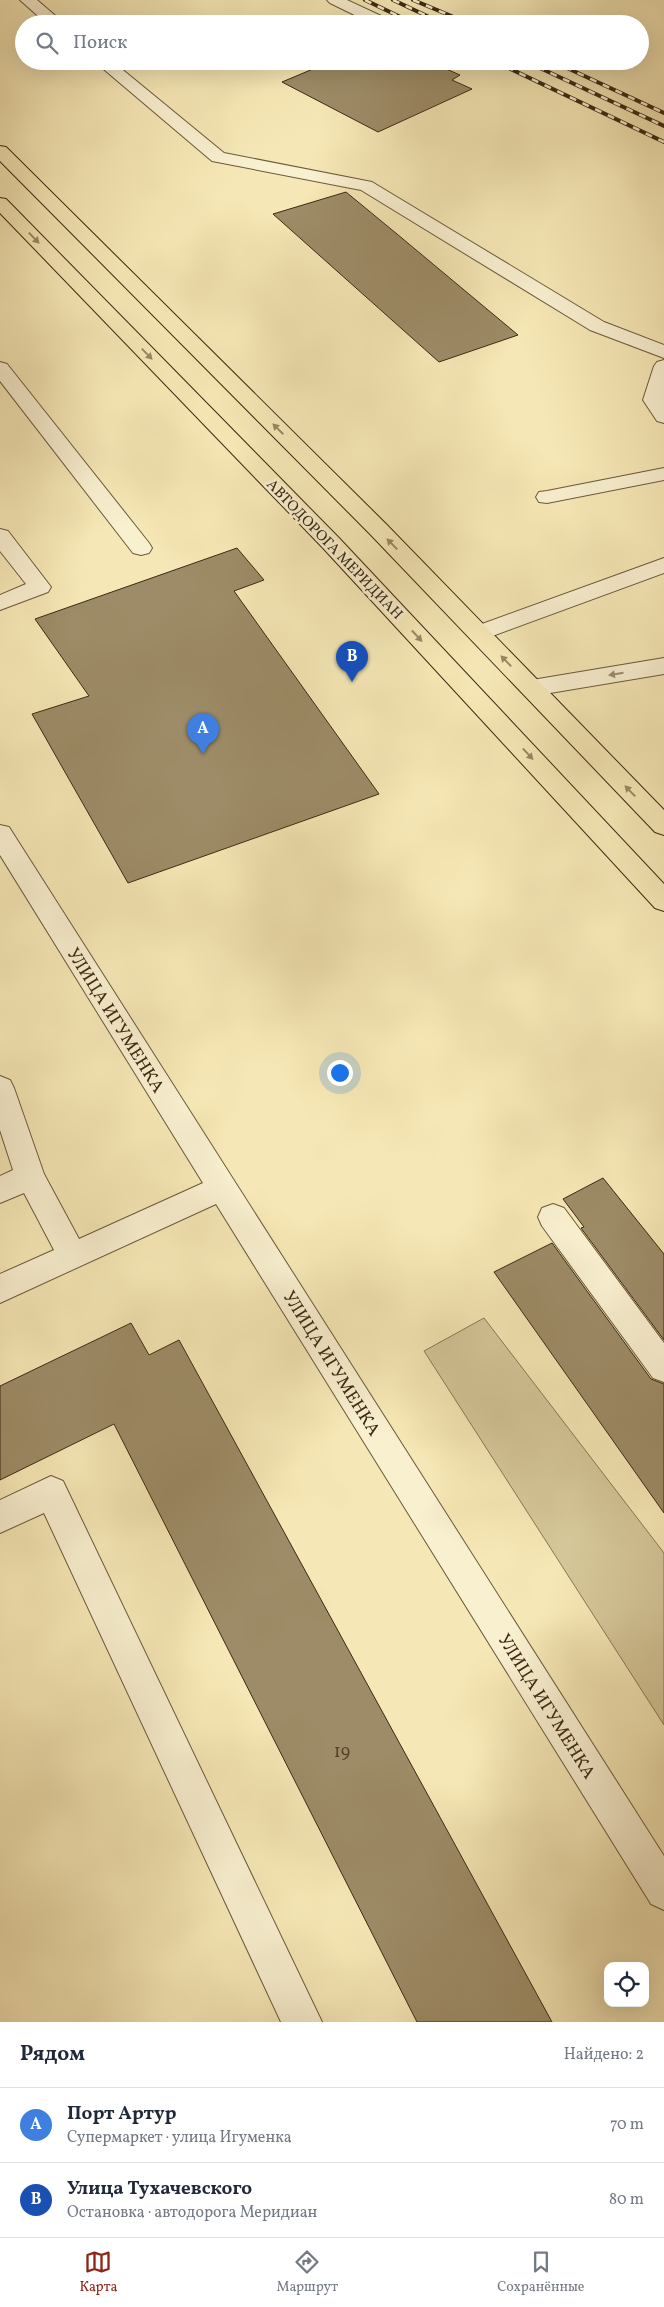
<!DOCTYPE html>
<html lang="ru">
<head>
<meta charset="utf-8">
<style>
  :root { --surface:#fff; --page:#f2f2f3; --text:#1f2937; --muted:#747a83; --line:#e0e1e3; --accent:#8f2418 }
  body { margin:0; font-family:Vollkorn,serif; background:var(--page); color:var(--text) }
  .controls { position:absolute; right:15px; bottom:15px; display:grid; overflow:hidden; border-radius:10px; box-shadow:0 5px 20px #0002 }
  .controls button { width:45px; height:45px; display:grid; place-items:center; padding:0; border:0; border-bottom:1px solid var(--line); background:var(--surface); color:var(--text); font:25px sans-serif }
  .you { position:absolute; left:339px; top:1072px; width:18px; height:18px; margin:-12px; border:4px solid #fff; border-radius:50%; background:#1a73e8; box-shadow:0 0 0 8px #1a73e833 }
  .badge { display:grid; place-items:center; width:32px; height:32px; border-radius:50%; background:var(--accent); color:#fff; font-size:16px; font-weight:700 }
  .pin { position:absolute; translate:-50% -41px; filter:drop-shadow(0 1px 2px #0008) }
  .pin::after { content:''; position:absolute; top:26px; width:18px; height:15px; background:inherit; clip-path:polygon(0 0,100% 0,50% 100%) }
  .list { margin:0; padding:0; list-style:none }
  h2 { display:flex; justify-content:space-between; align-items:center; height:65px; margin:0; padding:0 20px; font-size:21px }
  h2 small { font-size:16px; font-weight:400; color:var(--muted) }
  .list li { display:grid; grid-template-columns:32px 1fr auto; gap:15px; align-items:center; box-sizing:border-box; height:75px; padding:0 20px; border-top:1px solid var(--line) }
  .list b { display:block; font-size:19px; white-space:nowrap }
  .list p { margin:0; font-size:16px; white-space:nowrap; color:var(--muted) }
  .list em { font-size:16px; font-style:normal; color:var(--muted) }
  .icon { flex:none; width:28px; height:28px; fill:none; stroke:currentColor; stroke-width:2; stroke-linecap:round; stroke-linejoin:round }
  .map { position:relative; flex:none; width:664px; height:2022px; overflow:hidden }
  .search { position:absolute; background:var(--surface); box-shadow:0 5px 20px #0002; left:15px; right:15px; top:15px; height:55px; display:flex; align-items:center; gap:12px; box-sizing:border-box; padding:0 18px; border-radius:28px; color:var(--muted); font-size:19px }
  .sheet { height:215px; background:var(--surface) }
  nav { display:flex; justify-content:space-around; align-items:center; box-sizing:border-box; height:70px; border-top:1px solid var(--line); background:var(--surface); font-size:14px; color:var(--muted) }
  nav a { display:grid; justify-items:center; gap:2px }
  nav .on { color:var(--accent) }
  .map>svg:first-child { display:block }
</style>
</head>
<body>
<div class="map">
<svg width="664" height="2022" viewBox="0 0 664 2022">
  <rect width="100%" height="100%" fill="#f6e8b6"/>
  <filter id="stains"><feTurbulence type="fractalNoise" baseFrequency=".004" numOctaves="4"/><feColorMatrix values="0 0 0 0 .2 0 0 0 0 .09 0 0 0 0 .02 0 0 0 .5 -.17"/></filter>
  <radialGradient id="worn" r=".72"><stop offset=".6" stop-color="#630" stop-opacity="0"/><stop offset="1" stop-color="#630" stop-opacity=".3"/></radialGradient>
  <path fill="#d6c89a" stroke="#897856" d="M484,1318l180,235v172l-240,-374z"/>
  <g fill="#9d8c67" stroke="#3c2912">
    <path d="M332,61h96l32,14 -8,5 20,9 -94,43 -96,-50z"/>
    <path d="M346,192l51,42 121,101 -79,27 -166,-148z"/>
    <path d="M237,548l27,32 -30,11 145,203 -251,89 -96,-169 57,-18 -54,-77z"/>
    <path d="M603,1178l61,76v86l-83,-112 3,-1 -21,-28z"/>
    <path d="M552,1243l99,136 13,5v129l-170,-241z"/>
    <path d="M131,1323l18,32 30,-15 373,682h-135l-303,-598 -114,56v-94z"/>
  </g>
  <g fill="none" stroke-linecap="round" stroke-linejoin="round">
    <g stroke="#6a593b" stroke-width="2">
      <g id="minor">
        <path d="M20,0h17l28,24h-18z"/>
        <path d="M327,0h20l45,21 2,3h-21l-43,-21z"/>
        <path d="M94,61h18l112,92 148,29 232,140 60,23v13l-74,-28 -229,-140 -149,-29z"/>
        <path d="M664,360v63l-7,-2 -14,-21 11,-34 3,-4z"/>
        <path d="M0,362l7,2 142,179 3,5 -3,5 -8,2 -8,-2 -133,-172z"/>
        <path d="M664,468v12l-117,23 -8,-1 -3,-5 3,-5 8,-1z"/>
        <path d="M0,529l8,2 43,56 -3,5 -48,18v-15l26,-11 -26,-33z"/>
        <path d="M664,558v15l-177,65 -8,3 -8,-3 -3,-5 3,-5z"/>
        <path d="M664,658v16l-132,22 -8,-2 -4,-6 4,-6 8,-2z"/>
        <path d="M0,825l9,2 655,1029v54l-13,-6 -435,-700 -216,99v-29l54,-24 -30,-57 -24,10v-27l13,-6 -13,-40v-54l10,4 4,8 30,86 35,65 124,-56 -203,-328z"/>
        <path d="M553,1204l11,4 100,135v39l-11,-4 -111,-152 -4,-9 4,-9z"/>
        <path d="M51,1476l12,5 259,541h-41l-237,-509 -44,20v-33z"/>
      </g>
    </g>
    <g stroke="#3c2912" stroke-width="2">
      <g id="major">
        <path d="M0,146l6,1 380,377 278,286v25l-9,-3 -285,-298 -370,-373z"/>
        <path d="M0,198l6,1 333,339 325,346v27l-9,-3 -332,-360 -323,-335z"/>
      </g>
    </g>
    <use href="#minor" fill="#f9f0d0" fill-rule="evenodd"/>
    <use href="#major" fill="#f6e8b6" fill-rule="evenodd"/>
    <g stroke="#3c2912" stroke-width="4">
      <g id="rail">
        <path d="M365,0l50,24"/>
        <path d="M393,0l51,24"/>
        <path d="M413,0l55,23"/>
        <path d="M494,61l170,81"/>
        <path d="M525,61l139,65"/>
        <path d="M552,61l112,52"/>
      </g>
    </g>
    <use href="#rail" stroke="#f9f0d0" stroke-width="2.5" stroke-dasharray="7" stroke-linecap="butt"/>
  </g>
  <defs><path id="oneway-solid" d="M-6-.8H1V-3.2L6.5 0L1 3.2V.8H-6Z" transform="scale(1.25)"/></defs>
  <g fill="#998864">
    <use href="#oneway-solid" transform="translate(34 238) rotate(46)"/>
    <use href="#oneway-solid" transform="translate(147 354) rotate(46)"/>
    <use href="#oneway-solid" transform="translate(278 429) rotate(-135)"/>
    <use href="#oneway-solid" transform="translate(392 544) rotate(-134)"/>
    <use href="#oneway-solid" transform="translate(417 636) rotate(47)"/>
    <use href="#oneway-solid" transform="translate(506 661) rotate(-134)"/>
    <use href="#oneway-solid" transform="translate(528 754) rotate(47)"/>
    <use href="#oneway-solid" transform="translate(630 791) rotate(-134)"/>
  </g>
  <use fill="#9a8c71" href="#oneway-solid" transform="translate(616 674) rotate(171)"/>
  <g text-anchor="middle" stroke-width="5" stroke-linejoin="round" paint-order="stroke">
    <g font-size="15" fill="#3c2912" stroke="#f9f0d0">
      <text transform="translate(335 549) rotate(46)" y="5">АВТОДОРОГА МЕРИДИАН</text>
    </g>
    <g font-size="18" fill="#3c2912" stroke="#f9f0d0">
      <text transform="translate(116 1020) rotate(58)" y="6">УЛИЦА ИГУМЕНКА</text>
      <text transform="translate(332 1363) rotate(58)" y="6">УЛИЦА ИГУМЕНКА</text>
      <text transform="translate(547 1706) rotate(58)" y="6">УЛИЦА ИГУМЕНКА</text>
    </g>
    <g font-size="18" fill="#544227">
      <text x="342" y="1757">19</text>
    </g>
  </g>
  <rect width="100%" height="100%" filter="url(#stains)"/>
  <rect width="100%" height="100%" fill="url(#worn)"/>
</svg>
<div class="controls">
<button><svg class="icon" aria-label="locate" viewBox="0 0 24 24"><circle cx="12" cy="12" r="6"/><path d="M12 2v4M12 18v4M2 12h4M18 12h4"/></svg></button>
</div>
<div class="you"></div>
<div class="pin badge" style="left:203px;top:754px;background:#3f7fe0">A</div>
<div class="pin badge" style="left:352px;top:682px;background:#1a4fb4">B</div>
<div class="search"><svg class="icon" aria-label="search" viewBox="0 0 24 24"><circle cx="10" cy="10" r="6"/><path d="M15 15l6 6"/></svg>Поиск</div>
</div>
<section class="sheet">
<h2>Рядом<small>Найдено: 2</small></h2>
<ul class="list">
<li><span class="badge" style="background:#3f7fe0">A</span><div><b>Порт Артур</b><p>Супермаркет · улица Игуменка</p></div><em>70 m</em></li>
<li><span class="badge" style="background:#1a4fb4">B</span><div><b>Улица Тухачевского</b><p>Остановка · автодорога Меридиан</p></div><em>80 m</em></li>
</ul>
</section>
<nav>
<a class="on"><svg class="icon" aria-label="map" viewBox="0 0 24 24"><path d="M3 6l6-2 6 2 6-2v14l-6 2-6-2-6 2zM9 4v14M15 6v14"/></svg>Карта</a>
<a><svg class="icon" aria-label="directions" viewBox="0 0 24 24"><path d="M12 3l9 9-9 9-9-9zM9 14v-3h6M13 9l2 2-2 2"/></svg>Маршрут</a>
<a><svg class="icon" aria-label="saved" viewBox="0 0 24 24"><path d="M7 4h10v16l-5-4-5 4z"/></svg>Сохранённые</a>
</nav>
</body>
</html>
